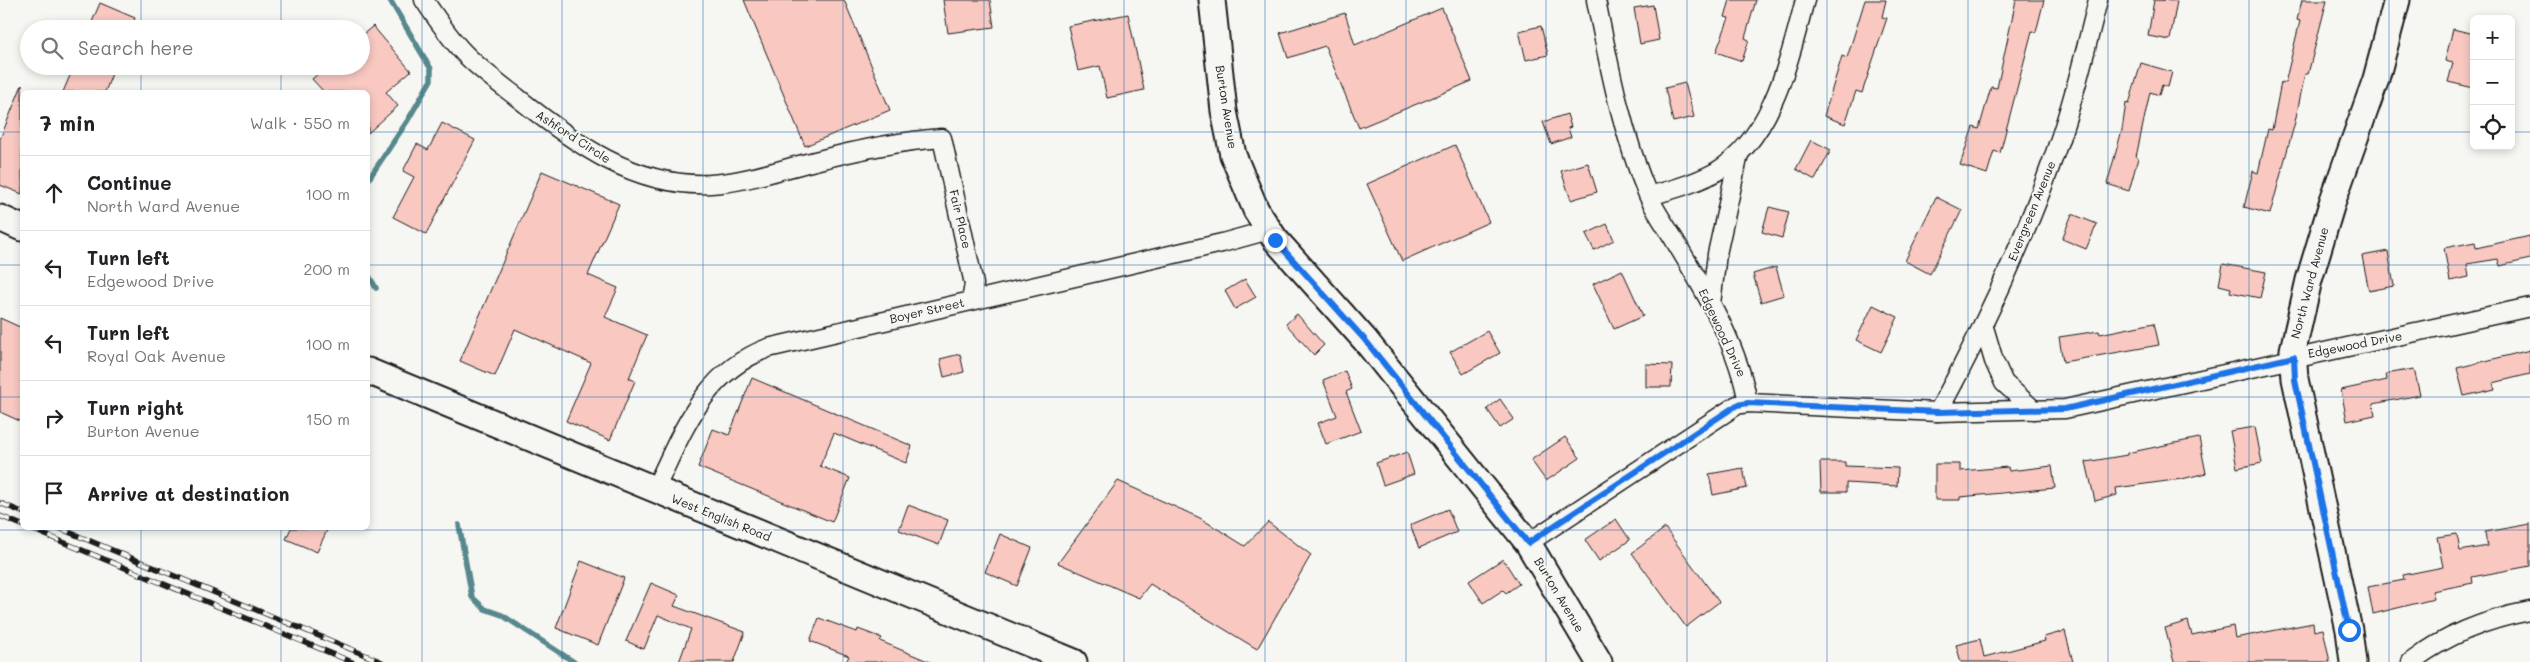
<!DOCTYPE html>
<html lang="en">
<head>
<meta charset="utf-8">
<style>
  :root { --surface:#fff; --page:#f6f6f6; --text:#202124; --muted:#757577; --line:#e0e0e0 }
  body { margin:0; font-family:Mali,sans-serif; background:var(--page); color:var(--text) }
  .controls { position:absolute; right:15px; top:15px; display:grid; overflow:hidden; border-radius:8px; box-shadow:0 2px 8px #0003 }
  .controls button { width:45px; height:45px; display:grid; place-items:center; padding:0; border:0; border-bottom:1px solid var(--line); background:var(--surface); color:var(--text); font:25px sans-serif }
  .stop { position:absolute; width:15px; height:15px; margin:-11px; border:4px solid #1a73e8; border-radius:50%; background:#fff }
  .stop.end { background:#1a73e8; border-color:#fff; box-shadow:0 1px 5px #0008 }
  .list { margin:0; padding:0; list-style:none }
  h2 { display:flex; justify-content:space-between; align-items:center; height:65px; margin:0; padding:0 20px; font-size:21px }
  h2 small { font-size:16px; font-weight:400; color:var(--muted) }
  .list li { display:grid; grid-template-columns:32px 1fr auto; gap:15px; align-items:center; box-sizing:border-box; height:75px; padding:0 20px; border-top:1px solid var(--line) }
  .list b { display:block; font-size:19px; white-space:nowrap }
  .list p { margin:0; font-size:16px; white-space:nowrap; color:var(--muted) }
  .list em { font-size:16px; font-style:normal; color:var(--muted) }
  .icon { flex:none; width:28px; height:28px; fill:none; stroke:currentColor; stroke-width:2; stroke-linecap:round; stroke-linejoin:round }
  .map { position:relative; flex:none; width:2530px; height:662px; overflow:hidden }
  .search { position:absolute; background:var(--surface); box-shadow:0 2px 8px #0003; left:20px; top:20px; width:350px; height:55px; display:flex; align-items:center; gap:12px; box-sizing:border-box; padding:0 18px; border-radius:28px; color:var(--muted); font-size:19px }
  .panel { position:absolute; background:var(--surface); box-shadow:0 2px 8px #0003; left:20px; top:90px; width:350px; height:440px; border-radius:8px }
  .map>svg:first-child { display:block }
</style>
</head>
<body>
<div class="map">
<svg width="2530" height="662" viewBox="0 0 2530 662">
  <rect width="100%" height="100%" fill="#f6f6f2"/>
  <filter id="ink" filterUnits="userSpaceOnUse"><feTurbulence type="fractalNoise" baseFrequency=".02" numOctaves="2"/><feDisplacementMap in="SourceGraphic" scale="10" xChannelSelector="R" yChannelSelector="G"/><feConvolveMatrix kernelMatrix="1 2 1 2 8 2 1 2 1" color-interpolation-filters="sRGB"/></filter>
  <g filter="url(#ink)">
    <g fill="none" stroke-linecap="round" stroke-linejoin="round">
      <g stroke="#57888d" stroke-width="5.5">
        <path d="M368,180l40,-60 23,-40v-11l-41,-69"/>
        <path d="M368,274l8,14"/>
        <path d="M459,525l13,72 13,12 17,6 72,47"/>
      </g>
    </g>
    <g fill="#f8c8c1" stroke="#1c1c1c">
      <path d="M744,0h100l46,110 -85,36z"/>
      <path d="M943,0h47l4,27 -46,6z"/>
      <path d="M1730,0h26l-11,38 4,2 -7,21 -26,-9 13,-34 -4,-1z"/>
      <path d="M1865,0h21l-4,17 5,1 -25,75 -6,-2 -11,33 -21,-8 18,-60 5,2z"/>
      <path d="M2016,0h28l-8,32 -4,-1 -32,122 -6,-2 -7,23 -27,-9 13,-38 6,2 12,-42 6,1z"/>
      <path d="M2154,0l23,1 -7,39 -22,-4z"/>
      <path d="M2302,0h25l-19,74h-3l-10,48 -25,92 -26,-7 9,-36 5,2 10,-44 4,1 9,-48 4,1 15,-62 -3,-1z"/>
      <path d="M100,3l35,15 -4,11h-42z"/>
      <path d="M1653,5l6,35 -19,4 -6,-36z"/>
      <path d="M1442,8l30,73 -113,47 -34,-82 -37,12 -8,-25 65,-20 10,32z"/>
      <path d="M1128,14l16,76 -37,8 -7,-32 -22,5 -10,-45z"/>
      <path d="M373,26l38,45 -25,21 12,14 -30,27v-41h-44l-12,-13 15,-13h34v-30z"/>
      <path d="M1541,26l7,29 -22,5 -7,-29z"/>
      <path d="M2453,29l21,5v54l-26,-6 5,-19 -8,-2z"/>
      <path d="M2141,63l31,9 -4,15 -6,-2 -3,10 -9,-3 -14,65 2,1 -9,33 -22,-7 15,-54 4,-27 3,1z"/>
      <path d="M74,66h41l-10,26h-42z"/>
      <path d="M1685,83l9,34 -21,5 -8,-34z"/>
      <path d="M22,85v109l-22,-9v-46z"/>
      <path d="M1567,114l4,13 -3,1 3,9 -20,7 -8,-22z"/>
      <path d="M442,123l33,17 -49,94 -33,-17 21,-40 -11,-6 14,-27 11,6z"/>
      <path d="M1811,140l20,10 -16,30 -19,-11z"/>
      <path d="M1455,145l34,77 -87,39 -35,-77z"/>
      <path d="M1588,163l9,29 -26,8 -10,-29z"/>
      <path d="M542,171l77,33 -31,71 30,13 -13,29 42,18 -18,43 6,3 -25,59 -44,-19 25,-58 -76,-34 -20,47 -35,-15z"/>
      <path d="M1936,197l26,13 -32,64 -25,-13z"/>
      <path d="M1769,207l20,5 -7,26 -20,-6z"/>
      <path d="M2072,214l25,10 -11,25 -24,-10z"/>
      <path d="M1607,224l7,16 -20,10 -8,-16z"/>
      <path d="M2530,236v23l-30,7 -2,-7 -31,5 2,13 -19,4 -6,-33 31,-6 1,6z"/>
      <path d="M2388,251l6,35 -25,5 -7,-35z"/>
      <path d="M2223,264l43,8 -6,26 -30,-6 1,-4 -12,-3z"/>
      <path d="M1776,267l8,28 -23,7 -8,-28z"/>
      <path d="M1622,270l21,46 -29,13 -21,-45z"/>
      <path d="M1245,279l11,18 -21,12 -10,-18z"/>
      <path d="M1873,305l25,12 -17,35 -25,-12z"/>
      <path d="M1297,314l27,31 -10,10 -28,-31z"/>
      <path d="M0,318l22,10v94l-22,-10z"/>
      <path d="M2154,323l5,22 -96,17 -4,-25 40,-6 1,3z"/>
      <path d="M1487,331l13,22 -37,21 -13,-22z"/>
      <path d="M2530,350v24l-37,9 2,6 -31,7 -7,-28z"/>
      <path d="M960,354l4,18 -20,5 -4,-18z"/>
      <path d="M1646,364l26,1 -1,22h-25z"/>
      <path d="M2414,369l6,26 -47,9 2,11 -28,6 -6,-31 46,-10 -1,-6z"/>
      <path d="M1345,371l7,18 -6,3 15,39 -35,13 -8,-21 19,-7 -14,-36z"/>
      <path d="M752,378l160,68 -6,17 -72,-30 -14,33 30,12 -18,44 -134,-55 15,-38 16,6z"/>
      <path d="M1500,399l14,20 -14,9 -13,-19z"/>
      <path d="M2255,427l7,36 -25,5 -7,-37z"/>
      <path d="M1565,437l15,21 -34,23 -15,-21z"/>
      <path d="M2199,438l7,35 -24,6 -66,9 1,7 -22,6 -9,-39 41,-7v-2z"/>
      <path d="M1407,452l7,22 -31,11 -7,-22z"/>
      <path d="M1820,462h25v4l53,2 -1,18 -51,-3v9h-25z"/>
      <path d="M1935,464h25v7l48,-4 1,4 43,-5 3,22 -95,9v3h-25z"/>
      <path d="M1743,468l4,20 -34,7 -4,-21z"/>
      <path d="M1118,481l82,37 45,28 23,-24 43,33 -54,94 -107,-65 -11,14 -81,-35z"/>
      <path d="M908,505l40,15 -9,25 -40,-15z"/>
      <path d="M1448,509l9,23 -38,16 -9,-23z"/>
      <path d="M1616,519l14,21 -31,21 -14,-21z"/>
      <path d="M2530,524v42l-58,11 1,6 -41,8 2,8 -61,15 -5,-27 36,-7 -1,-5 40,-8 -6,-30 20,-3 3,17 27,-5 -2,-14z"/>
      <path d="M291,528h37l-11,24 -31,-13z"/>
      <path d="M1665,528l54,74 -33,25 -54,-74z"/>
      <path d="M1000,534l32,14 -15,38 -32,-14z"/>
      <path d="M1503,559l16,25 -13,9 -3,-3 -20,13 -14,-22z"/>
      <path d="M581,561l43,17 -26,67 -42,-17z"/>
      <path d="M651,583l28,12 -5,11 71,26 -11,30h-55l12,-33 -33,-14 -14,34 -18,-8z"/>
      <path d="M819,618l38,14 1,-3 24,9 -2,3 50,21h-84l3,-6 -39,-15z"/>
      <path d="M2188,621l4,14 41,-9 2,12 78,-15 1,8 9,-2 7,33h-156l-9,-34z"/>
      <path d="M2065,631l8,31h-112l-5,-17 24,-6 4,18 61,-16 -1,-4z"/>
    </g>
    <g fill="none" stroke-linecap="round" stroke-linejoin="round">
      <g stroke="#1c1c1c" stroke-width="21">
        <g id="street">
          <path d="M424,0c12,18 24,36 39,52 16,17 37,32 55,46 56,45 117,90 193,86 34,-2 67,-14 100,-22 42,-11 87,-21 131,-24l32,146 -3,17"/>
          <path d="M1596,0c13,66 26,133 52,195 7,16 18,31 27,46 30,51 63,103 73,162"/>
          <path d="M1649,196c22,-6 44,-12 65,-23 58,-33 75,-113 91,-173"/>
          <path d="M1711,304l6,-50 22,-100"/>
          <path d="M1983,324l11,37 10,22 30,27"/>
          <path d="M1938,412c45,-83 86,-170 117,-259 18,-50 30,-101 43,-153"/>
          <path d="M654,491c29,-59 48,-118 114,-143l454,-105 47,-13"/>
          <path d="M1528,543l209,-138 11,-2 190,9 127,-3 465,-102"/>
          <path d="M2411,662c35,-27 76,-43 119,-51"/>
        </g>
      </g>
      <g stroke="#1c1c1c" stroke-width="29">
        <g id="secondary">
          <path d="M1212,0l12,111 9,44 23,55 19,29 90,101 163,203 71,119"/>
          <path d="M0,218l22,10"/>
          <path d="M368,371l706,291"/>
          <path d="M2353,662l-4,-32 -54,-251 -2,-29 16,-70 24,-80 43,-121 21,-79"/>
        </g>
      </g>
      <use href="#street" stroke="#f6f6f2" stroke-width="18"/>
      <use href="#secondary" stroke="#f6f6f2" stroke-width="25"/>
      <g stroke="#1c1c1c" stroke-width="5.5">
        <g id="rail">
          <path d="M0,503l22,9"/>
          <path d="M0,516l22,9"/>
          <path d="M29,528l323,134"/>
          <path d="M59,528l323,134"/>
        </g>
      </g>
      <use href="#rail" stroke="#f6f6f2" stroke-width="4" stroke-dasharray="11" stroke-linecap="butt"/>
    </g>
  </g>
  <g fill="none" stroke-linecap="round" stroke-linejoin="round" filter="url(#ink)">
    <path stroke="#1a73e8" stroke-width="6" d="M1275,240l90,100 163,203 209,-138 11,-2 190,9 127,-3 229,-52 1,23 54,250"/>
  </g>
  <path fill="none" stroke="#1f6fb2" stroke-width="1" stroke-opacity="0.55" d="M141,0v29M281,0v29M422,0v662M562,0v662M703,0v662M843,0v662M984,0v662M1124,0v662M1265,0v662M1406,0v662M1546,0v662M1687,0v662M1827,0v662M1968,0v662M2108,0v662M2249,0v662M2389,0v662M141,66v26M281,66v26M0,132h22M368,132h2106M2511,132h19M0,265h22M368,265h2162M0,397h22M368,397h2162M141,528v134M281,528v134M0,530h2530"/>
  <g text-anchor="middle" stroke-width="4" stroke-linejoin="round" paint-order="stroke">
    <g font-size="12" fill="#1c1c1c" stroke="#f6f6f2">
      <text transform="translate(1226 107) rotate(81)" y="4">Burton Avenue</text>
      <text transform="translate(573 137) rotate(33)" y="4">Ashford Circle</text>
      <text transform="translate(2032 211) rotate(-68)" y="4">Evergreen Avenue</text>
      <text transform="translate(960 219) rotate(77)" y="4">Fair Place</text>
      <text transform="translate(2310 283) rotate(-75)" y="4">North Ward Avenue</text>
      <text transform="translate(927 311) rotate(-13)" y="4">Boyer Street</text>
      <text transform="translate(1722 333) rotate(65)" y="4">Edgewood Drive</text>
      <text transform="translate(2355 345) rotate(-11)" y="4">Edgewood Drive</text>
      <text transform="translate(721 518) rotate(22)" y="4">West English Road</text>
      <text transform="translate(1559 595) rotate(59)" y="4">Burton Avenue</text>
    </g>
  </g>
</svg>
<div class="controls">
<button>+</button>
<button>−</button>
<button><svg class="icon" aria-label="locate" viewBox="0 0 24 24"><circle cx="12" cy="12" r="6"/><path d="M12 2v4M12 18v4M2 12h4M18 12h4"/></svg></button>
</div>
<div class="stop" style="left:2349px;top:630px"></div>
<div class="stop end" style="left:1275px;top:240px"></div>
<div class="search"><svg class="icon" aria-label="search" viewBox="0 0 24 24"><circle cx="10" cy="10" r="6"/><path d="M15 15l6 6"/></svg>Search here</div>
<section class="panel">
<h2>7 min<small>Walk · 550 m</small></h2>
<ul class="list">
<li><svg class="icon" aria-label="ahead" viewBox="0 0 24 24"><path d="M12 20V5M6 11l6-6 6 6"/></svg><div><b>Continue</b><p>North Ward Avenue</p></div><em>100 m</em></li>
<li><svg class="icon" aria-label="left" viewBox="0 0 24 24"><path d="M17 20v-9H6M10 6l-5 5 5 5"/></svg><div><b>Turn left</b><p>Edgewood Drive</p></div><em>200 m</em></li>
<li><svg class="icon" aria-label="left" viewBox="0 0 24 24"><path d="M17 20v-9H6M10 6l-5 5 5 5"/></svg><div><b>Turn left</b><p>Royal Oak Avenue</p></div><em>100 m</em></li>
<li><svg class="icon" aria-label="right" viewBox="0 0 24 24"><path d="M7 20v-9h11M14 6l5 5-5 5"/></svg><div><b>Turn right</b><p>Burton Avenue</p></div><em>150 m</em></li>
<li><svg class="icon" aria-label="arrive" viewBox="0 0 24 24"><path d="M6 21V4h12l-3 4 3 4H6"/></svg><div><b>Arrive at destination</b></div></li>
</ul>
</section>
</div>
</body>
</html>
